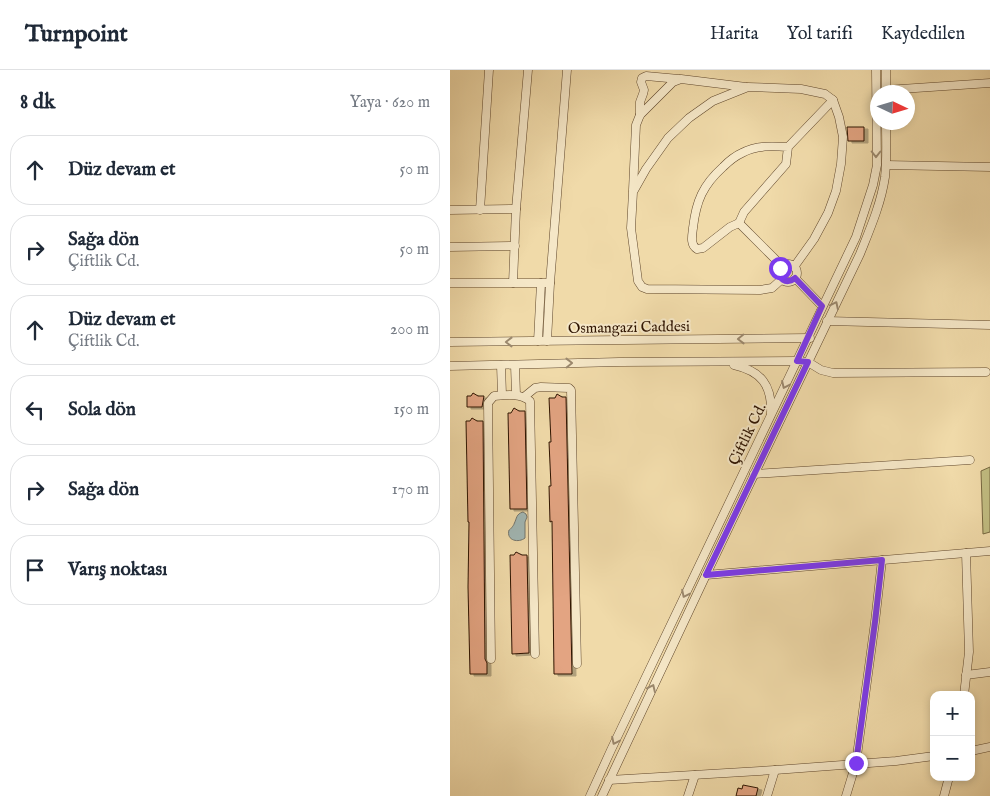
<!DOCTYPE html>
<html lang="tr">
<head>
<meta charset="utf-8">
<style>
  :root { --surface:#fff; --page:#f2f2f3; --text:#1f2937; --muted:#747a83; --line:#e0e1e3 }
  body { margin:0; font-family:"IM FELL English",serif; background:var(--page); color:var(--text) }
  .controls { position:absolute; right:15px; bottom:15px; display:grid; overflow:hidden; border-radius:10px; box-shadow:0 2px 8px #0003 }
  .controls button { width:45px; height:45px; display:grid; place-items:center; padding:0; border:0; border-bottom:1px solid var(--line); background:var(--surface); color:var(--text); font:25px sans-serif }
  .compass { position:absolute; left:420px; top:15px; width:45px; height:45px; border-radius:50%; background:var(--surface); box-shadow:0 2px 8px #0003; rotate:94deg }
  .stop { position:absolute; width:15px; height:15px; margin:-11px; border:4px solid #7c3aed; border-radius:50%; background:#fff }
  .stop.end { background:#7c3aed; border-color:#fff; box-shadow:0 1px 5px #0008 }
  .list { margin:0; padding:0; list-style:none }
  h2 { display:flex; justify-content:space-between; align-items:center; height:65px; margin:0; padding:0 20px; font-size:21px }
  h2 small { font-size:16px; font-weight:400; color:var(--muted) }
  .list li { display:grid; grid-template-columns:32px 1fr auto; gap:15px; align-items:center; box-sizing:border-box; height:70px; margin:0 10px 10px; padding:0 10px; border:1px solid var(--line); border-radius:20px }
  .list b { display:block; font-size:19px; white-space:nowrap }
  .list p { margin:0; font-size:16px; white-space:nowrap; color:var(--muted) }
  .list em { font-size:16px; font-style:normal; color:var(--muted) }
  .icon { flex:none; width:28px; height:28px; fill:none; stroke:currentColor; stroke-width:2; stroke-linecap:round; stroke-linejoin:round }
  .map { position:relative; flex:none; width:540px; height:726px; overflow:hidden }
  header { display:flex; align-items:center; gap:30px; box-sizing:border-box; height:70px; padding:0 25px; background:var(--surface); border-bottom:1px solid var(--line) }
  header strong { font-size:24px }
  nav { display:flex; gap:28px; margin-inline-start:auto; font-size:18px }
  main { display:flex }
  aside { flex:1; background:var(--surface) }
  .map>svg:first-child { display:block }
</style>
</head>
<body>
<header>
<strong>Turnpoint</strong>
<nav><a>Harita</a><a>Yol tarifi</a><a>Kaydedilen</a></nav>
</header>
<main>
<aside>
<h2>8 dk<small>Yaya · 620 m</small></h2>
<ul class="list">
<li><svg class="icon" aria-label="ahead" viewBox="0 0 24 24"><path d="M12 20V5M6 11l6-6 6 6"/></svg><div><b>Düz devam et</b></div><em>50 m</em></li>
<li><svg class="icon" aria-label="right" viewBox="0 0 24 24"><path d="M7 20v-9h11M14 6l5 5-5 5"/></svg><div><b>Sağa dön</b><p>Çiftlik Cd.</p></div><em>50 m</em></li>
<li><svg class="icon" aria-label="ahead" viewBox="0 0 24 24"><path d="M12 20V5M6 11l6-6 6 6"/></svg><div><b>Düz devam et</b><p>Çiftlik Cd.</p></div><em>200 m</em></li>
<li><svg class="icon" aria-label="left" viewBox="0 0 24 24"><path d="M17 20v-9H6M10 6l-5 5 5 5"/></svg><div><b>Sola dön</b></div><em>150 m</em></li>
<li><svg class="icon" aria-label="right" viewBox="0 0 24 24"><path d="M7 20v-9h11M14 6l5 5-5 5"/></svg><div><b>Sağa dön</b></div><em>170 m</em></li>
<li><svg class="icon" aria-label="arrive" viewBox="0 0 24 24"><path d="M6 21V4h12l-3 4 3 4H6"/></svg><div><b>Varış noktası</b></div></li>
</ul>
</aside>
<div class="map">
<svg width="540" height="726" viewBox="0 0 540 726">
  <defs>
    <filter id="shadow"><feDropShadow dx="4" dy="2" stdDeviation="0" flood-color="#0004"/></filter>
  </defs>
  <rect width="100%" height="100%" fill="#f0daa9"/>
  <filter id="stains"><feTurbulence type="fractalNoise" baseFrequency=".004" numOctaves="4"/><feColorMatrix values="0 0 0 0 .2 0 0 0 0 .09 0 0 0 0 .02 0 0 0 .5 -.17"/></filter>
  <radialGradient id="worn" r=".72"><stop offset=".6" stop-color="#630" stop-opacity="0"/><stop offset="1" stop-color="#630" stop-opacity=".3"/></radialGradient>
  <path fill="#c1bd82" stroke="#776841" d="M540,397v65l-7,2 -2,-63z"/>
  <path fill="#a1b7b5" stroke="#73756d" d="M73,442l3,2 1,3 -2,5v16c-6,5 -19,3 -16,-8 1,0 5,-5 5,-6 3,-6 2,-10 9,-12z"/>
  <g fill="#e3a482" stroke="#2d1300" filter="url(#shadow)">
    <path d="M397,57h17v14h-16z"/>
    <path d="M23,323l5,3h6l-2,11h-15v-11h4z"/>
    <path d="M107,324l5,3h4l6,277h-18l-2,-153 -2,1 -1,-36h2l-2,-44h2l-2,-44h6z"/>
    <path d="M64,338l5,3h6l2,98h-17l-2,-96h3z"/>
    <path d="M22,348l5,3h6l2,238 2,4v11h-17l-2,-87 1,-65h-1l-2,-101h4z"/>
    <path d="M66,482l6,3h5l2,98 -17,1 -2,-99h4z"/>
    <path d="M293,715l15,3 -2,8h-20l2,-8 4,1z"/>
  </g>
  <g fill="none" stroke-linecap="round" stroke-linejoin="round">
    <g stroke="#5e452a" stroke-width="9">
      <g id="minor">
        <path d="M436,0v22"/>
        <path d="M436,20l104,-7"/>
        <path d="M190,45v-13l3,-8 1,-4 -3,-8 1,-4 4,-2 33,3"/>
        <path d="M338,77c-15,-1 -32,-2 -46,6 -7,3 -13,8 -19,14 -20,18 -27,34 -30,61 -1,8 -3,17 4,21l6,-1 27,-21 9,-4 5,-11 42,-48 2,-17 45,-47"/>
        <path d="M436,95l104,2"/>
        <path d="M183,120l3,-65 4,-10 33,-33 8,-3 65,8"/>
        <path d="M0,140l66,-1"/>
        <path d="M30,140l9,-140"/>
        <path d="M289,153l43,43"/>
        <path d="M0,177l65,-1"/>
        <circle cx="338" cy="203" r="9"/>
        <path d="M345,208l27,28"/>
        <path d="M332,209l-10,9 -12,2 -113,-1 -5,-2 -4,-6 -7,-53 2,-36 13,-23 22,-31 21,-20 24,-17 35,-14 53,2 24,5 8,6 6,17 4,20 -2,27 -5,27 -8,22 -14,26 -20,28"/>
        <path d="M0,213h100l17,-213"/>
        <path d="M63,213l3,-74 12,-139"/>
        <path d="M377,251l163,4"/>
        <path d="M88,271l3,-58"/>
        <path d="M97,271l3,-58"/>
        <path d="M0,272l360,-4"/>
        <path d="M51,295l1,30"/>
        <path d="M65,295l1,30"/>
        <path d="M284,295c27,6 38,20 37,48"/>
        <path d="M0,296l169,-4 178,-1 11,1 13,8 12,3 153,-1"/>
        <path d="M74,327l11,-9 6,-1 28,1 2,2 6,274"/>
        <path d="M304,404l216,-14"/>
        <path d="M256,505l284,-24"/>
        <path d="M41,589l-3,-256 6,-7c12,-1 26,-3 36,5l5,253"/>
        <path d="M516,605l24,-3"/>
        <path d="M514,625l5,-43 -3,-99"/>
        <path d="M521,681l19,-4"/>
        <path d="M159,710l166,-10 121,-9 38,-5"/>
        <path d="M140,726l21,-46 245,-513 17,-52 4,-20 -1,-95"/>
        <path d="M152,726l104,-221 154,-321c10,-25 21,-50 25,-77 2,-18 1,-37 1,-55"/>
        <path d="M238,726l7,-21"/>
        <path d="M317,726l8,-26"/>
        <path d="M396,726l10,-33 19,-141 7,-62"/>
        <path d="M494,726l5,-19"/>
      </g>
    </g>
    <use href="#minor" stroke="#f5e7c7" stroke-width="8"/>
  </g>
  <defs><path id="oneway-chevron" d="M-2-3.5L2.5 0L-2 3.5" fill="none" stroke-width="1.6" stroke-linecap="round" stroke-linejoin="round" transform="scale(1.25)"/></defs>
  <g stroke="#9b886d">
    <use href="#oneway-chevron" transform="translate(426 84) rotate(90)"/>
    <use href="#oneway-chevron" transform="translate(385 235) rotate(-64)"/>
    <use href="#oneway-chevron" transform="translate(291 269) rotate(179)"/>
    <use href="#oneway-chevron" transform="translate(59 272) rotate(180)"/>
    <use href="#oneway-chevron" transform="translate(119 293) rotate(-1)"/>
    <use href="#oneway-chevron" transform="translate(335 315) rotate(115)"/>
    <use href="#oneway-chevron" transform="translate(235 524) rotate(116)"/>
    <use href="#oneway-chevron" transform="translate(202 618) rotate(-65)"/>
    <use href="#oneway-chevron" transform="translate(165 671) rotate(116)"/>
  </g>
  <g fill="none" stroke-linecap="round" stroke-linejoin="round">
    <path stroke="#7c3aed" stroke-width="6" d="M330,198c-3,11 6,17 15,10l27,28 -25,55 11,1 -102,213 176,-15 -7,62 -19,141"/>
  </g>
  <g text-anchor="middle" stroke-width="4" stroke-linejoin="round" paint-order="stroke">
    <g font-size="15" fill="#2d1300" stroke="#f5e7c7">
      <text transform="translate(179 257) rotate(-1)" y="5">Osmangazi Caddesi</text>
      <text transform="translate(297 364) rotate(-64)" y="5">Çiftlik Cd.</text>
    </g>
  </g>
  <rect width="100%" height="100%" filter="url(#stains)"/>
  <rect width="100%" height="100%" fill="url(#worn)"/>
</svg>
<div class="controls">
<button>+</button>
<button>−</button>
</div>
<svg class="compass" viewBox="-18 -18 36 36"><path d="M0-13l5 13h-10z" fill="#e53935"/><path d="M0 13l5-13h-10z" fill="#747a83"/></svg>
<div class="stop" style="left:330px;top:198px"></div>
<div class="stop end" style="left:406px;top:693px"></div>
</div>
</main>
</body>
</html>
